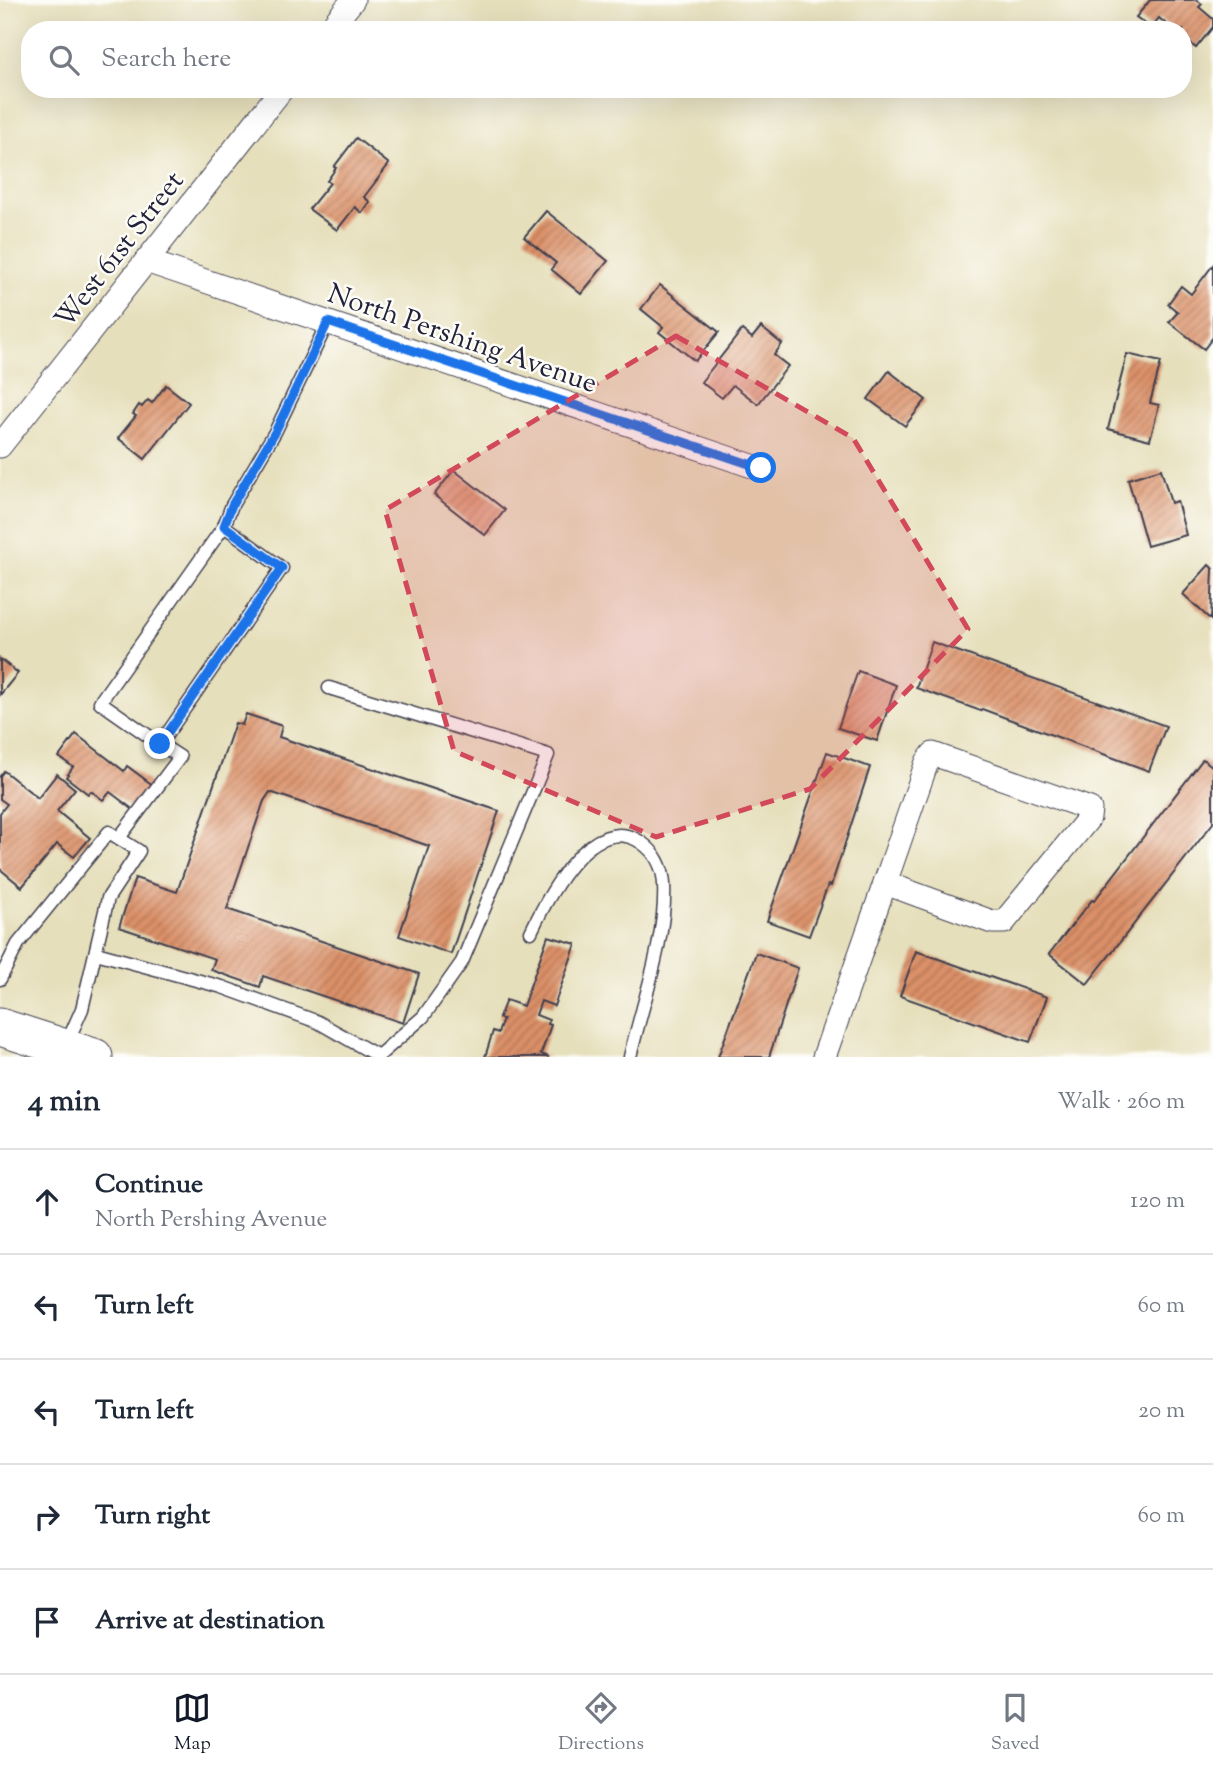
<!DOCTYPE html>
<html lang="en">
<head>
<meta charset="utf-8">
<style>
  :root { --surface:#fff; --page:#f2f2f3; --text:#1f2937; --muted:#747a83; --line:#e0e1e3; --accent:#111827 }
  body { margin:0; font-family:"Sorts Mill Goudy",serif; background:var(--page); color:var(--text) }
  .stop { position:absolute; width:21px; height:21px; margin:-16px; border:5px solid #1a73e8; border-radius:50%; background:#fff }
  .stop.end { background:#1a73e8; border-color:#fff; box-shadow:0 2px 7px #0008 }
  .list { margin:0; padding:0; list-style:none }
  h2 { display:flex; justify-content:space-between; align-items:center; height:91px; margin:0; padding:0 28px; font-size:30px }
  h2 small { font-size:23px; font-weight:400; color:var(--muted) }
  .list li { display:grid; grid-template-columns:46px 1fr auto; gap:21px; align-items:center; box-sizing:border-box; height:105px; padding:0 28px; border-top:2px solid var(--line) }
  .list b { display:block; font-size:26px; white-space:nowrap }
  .list p { margin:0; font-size:23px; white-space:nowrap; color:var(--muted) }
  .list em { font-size:23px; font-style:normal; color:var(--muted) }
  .icon { flex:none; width:38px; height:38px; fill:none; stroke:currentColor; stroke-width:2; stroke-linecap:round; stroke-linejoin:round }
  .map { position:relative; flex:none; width:1213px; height:1057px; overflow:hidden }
  .search { position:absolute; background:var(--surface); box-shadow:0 7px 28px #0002; left:21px; right:21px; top:21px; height:77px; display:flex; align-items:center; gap:18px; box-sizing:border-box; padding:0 24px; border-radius:28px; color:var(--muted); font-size:26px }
  .sheet { height:616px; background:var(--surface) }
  nav { display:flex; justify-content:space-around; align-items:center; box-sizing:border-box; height:98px; border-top:2px solid var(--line); background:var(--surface); font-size:19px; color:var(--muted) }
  nav a { display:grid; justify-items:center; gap:4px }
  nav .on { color:var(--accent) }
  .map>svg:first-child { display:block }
</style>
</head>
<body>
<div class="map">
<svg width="1213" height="1057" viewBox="0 0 1213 1057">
  <defs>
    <pattern id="building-hatch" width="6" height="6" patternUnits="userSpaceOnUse" patternTransform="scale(1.75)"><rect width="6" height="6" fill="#db9067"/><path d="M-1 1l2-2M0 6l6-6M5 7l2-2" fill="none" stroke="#b17556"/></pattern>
  </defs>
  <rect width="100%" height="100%" fill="#fdfcf7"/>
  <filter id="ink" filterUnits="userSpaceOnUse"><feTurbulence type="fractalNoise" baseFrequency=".0143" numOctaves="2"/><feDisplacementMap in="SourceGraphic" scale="14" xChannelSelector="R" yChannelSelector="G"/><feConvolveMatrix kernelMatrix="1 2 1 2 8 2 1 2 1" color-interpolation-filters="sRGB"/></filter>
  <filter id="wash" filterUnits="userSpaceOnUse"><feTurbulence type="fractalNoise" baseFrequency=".00686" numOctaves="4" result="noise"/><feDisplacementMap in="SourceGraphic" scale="28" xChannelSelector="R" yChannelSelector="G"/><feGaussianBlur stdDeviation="1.57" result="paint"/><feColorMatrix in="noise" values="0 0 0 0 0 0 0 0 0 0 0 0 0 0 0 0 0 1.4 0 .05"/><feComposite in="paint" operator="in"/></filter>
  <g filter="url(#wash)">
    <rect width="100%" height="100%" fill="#e6dfbb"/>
    <g id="blocks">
      <g fill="url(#building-hatch)">
        <path d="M1150,0h47l5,4 -3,3 14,12v8l-17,21 -13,-10v-8h-10l-14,-12 -8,10 -15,-11z"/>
        <path d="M356,138l33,26 -25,33 6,5 -8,11 -7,-6 -18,23 -28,-21 21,-26 -3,-2 9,-13 -2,-1z"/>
        <path d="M546,211l62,50 -27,33 -30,-25 5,-6 -32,-26z"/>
        <path d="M1213,265v72l-9,12 -35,-27 9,-10 -10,-8 13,-18 10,8z"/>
        <path d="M660,285l59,47 -24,29 -36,-29 4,-5 -22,-18z"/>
        <path d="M761,327l21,17 -8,11 14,11 -30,38 -25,-19 -11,13 -21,-16 41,-52 10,8z"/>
        <path d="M1127,354l34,8 -11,41 9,2 -9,35 -42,-11z"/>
        <path d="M889,371l37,29 -21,26 -37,-27z"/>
        <path d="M166,385l23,18 -44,56 -27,-21 18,-22 -3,-2 6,-9 3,2 6,-7 4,3z"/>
        <path d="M1161,469l10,34 6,-2 9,34 -39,11 -19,-67z"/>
        <path d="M454,470l51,40 -20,25 -51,-40z"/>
        <path d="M1209,565l4,4 -2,51 -28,-26z"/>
        <path d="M932,642l234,84 -17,45 -167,-62 -1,2 -65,-23z"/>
        <path d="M0,659l18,14 -18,22z"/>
        <path d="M858,671l38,14 -19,56 -39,-13z"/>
        <path d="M246,714l36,12 -3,11 220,74 -48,143 -52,-18 30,-90 -159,-54 -6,9 -37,108 192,65 -16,49 -140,-47 -3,11 -49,-17 4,-11 -96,-32 16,-49 42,14 58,-169 7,2z"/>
        <path d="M76,734l48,37 3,-5 27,20 -19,25 -25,-19 -7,8 -12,-9 -3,3 -22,-17 7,-10 -14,-10z"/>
        <path d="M827,752l43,15 -39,119 -3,-1 -19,51 -42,-15z"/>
        <path d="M1203,759l10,8v56l-126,161 -38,-30 43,-54 2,1z"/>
        <path d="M4,771l34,27 19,-24 18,15 -18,22 33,27 -16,19 -17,-13 -35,43 -22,-18v-56l7,-9 -7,-5v-23z"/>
        <path d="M548,936l28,8 -22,62 -13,-5 -5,14 13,5 -1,4 3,1 -10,29 8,3h-64l8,-26 5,2 5,-14 -4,-1 7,-18 17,6z"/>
        <path d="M916,951l131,46 -17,45 -130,-46z"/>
        <path d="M756,953l42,15 -29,89h-51z"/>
      </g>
    </g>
  </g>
  <g filter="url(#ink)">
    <use href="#blocks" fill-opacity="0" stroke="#3f3e4e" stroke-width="2"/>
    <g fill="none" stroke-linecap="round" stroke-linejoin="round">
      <g stroke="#3f3e4e" stroke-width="15">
        <g id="service">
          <path d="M224,526l8,-21 43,-73 53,-110"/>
          <path d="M329,688l219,67 -86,207 -39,55 -46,40"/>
          <path d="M119,838l61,-81 -20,-13 122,-176 -58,-42 -124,176 60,42"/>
          <path d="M531,932c16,-34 62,-124 111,-89 13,9 21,24 22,41 3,53 -22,121 -34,173"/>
          <path d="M96,953l126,34 96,35 60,34"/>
          <path d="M0,979l18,-35 91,-112 30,19 -31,47 -26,111 -16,36"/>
        </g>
      </g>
      <g stroke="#3f3e4e" stroke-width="25">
        <g id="minor">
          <path d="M329,30l24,-30"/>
          <path d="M146,261l615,208"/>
          <path d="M0,446l282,-357"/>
          <path d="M933,754l157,55 -1,9 -85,104h-12l-107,-39 42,-121z"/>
          <path d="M824,1057l61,-174"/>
        </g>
      </g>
      <g stroke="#3f3e4e" stroke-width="39">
        <path id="primary" d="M0,1027l94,30"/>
      </g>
      <use href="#service" stroke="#fff" stroke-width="12"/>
      <use href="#minor" stroke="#fff" stroke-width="23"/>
      <use href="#primary" stroke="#fff" stroke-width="37"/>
    </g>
  </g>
  <g fill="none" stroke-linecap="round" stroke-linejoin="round" filter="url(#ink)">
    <path stroke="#1a73e8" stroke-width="9" d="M160,744l122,-176 -58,-42 8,-21 43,-73 53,-110 433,146"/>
  </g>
  <path fill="#d1495b" fill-opacity="0.2" stroke="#d1495b" stroke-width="5" stroke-dasharray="14 9" stroke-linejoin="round" d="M676,336l177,102 115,191 -158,160 -154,48 -202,-86 -69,-241z"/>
  <g text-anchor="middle" stroke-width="5" stroke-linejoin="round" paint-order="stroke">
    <g font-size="28" fill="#22223b" stroke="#fdfcf7">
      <text transform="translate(118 249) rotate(-52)" y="10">West 61st Street</text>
      <text transform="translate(463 337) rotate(19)" y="10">North Pershing Avenue</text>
    </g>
  </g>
</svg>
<div class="stop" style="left:761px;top:468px"></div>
<div class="stop end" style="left:160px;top:744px"></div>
<div class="search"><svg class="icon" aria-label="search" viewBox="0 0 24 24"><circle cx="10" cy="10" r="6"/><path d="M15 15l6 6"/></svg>Search here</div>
</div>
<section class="sheet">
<h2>4 min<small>Walk · 260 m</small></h2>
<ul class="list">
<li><svg class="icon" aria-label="ahead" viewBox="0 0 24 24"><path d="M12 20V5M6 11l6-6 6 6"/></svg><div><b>Continue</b><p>North Pershing Avenue</p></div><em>120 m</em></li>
<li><svg class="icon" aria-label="left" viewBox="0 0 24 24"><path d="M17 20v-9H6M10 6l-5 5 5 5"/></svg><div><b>Turn left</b></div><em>60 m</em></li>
<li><svg class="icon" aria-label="left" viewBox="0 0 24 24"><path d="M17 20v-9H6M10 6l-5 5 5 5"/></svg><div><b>Turn left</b></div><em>20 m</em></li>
<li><svg class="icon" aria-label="right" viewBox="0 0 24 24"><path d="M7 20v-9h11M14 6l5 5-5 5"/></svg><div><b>Turn right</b></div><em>60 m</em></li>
<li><svg class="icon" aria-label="arrive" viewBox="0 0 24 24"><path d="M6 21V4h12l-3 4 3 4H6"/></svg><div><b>Arrive at destination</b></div></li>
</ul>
</section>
<nav>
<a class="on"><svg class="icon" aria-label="map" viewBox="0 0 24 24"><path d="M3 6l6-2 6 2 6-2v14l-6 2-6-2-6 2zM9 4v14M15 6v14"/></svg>Map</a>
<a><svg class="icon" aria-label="directions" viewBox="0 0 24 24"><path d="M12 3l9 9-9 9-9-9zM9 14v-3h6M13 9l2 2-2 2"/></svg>Directions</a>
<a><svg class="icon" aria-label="saved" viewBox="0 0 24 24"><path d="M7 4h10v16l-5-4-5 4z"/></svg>Saved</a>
</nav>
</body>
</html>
